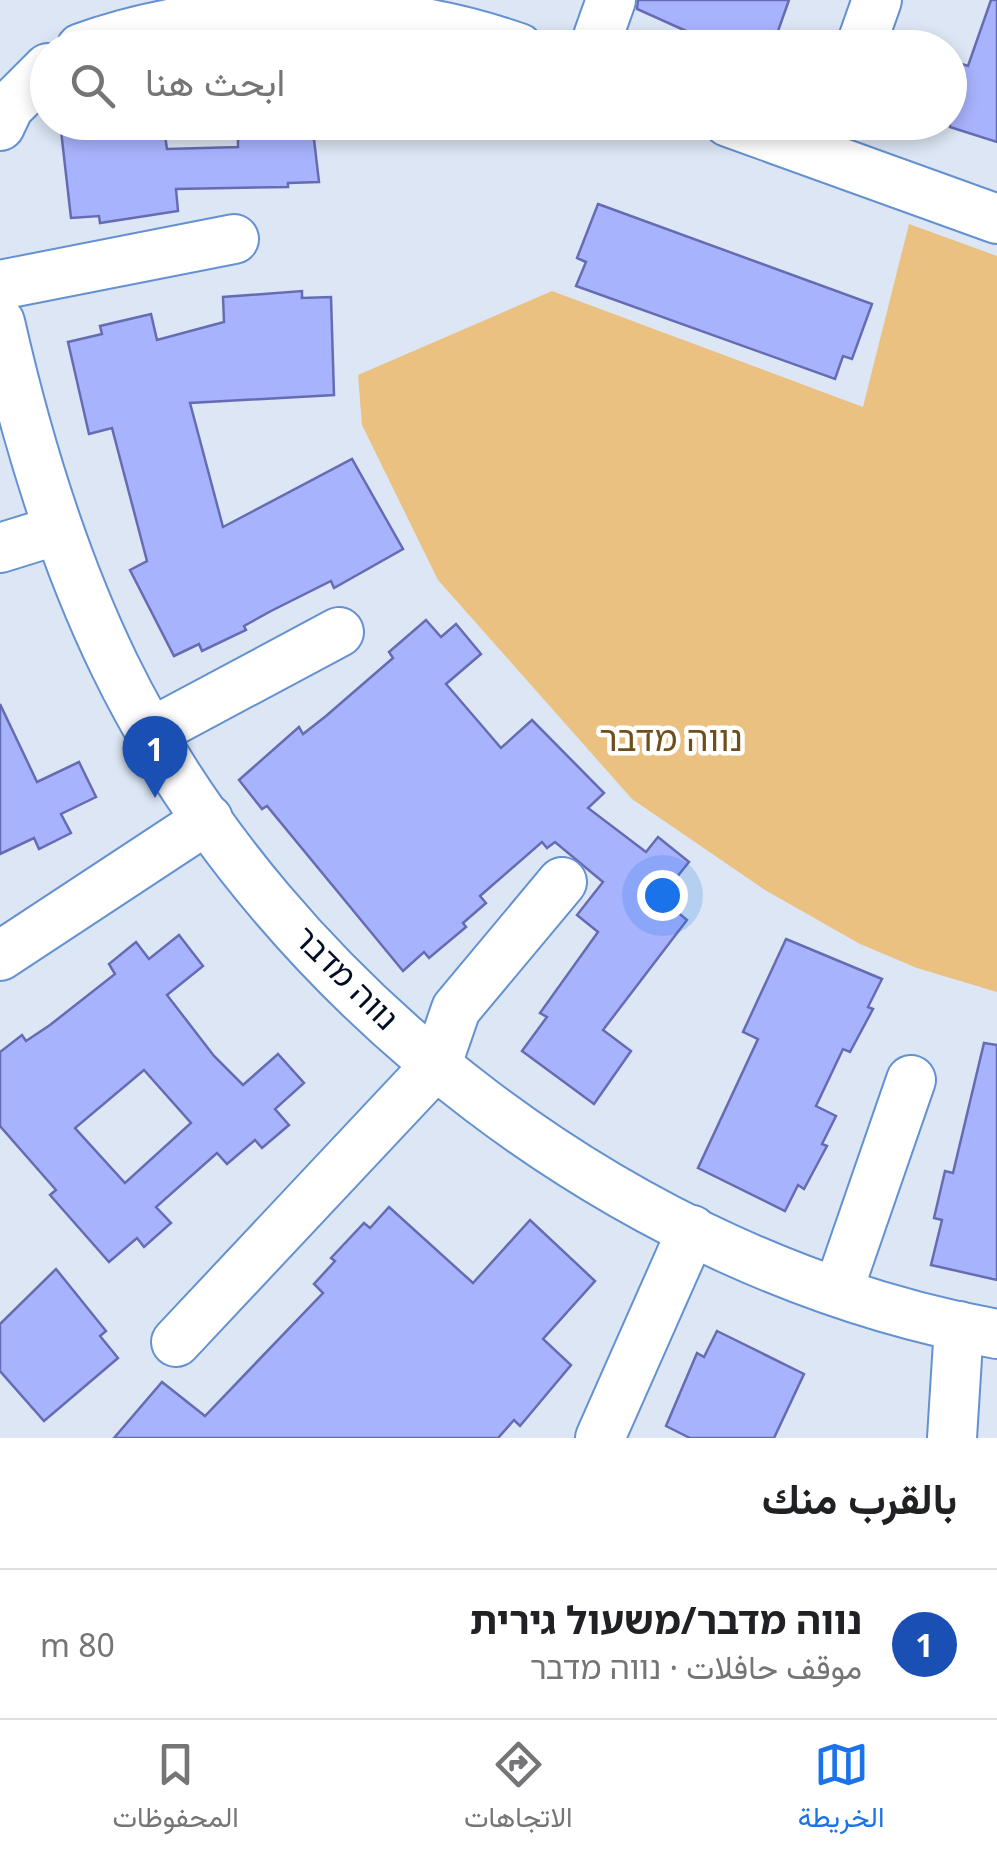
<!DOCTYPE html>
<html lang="ar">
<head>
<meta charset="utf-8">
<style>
  :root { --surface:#fff; --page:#f6f6f6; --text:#202124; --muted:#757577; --line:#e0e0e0; --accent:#1a73e8 }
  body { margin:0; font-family:"Noto Sans",Vazirmatn,"Noto Sans Hebrew",sans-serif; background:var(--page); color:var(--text); direction:rtl }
  .you { position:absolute; left:662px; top:895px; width:35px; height:35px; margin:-25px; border:8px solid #fff; border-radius:50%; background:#1a73e8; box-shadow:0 0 0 15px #1a73e833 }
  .badge { display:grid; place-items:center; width:65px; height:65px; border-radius:50%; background:var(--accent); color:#fff; font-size:32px; font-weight:700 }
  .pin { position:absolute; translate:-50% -82px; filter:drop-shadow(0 2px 5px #0008) }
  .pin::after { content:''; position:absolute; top:52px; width:35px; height:30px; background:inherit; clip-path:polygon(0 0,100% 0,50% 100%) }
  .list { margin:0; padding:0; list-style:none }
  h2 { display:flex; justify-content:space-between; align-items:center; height:130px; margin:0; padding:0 40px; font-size:42px }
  h2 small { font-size:32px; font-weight:400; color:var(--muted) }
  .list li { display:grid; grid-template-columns:65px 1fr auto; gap:30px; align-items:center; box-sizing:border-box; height:150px; padding:0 40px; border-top:2px solid var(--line) }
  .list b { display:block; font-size:38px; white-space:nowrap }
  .list p { margin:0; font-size:32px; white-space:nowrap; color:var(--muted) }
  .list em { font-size:32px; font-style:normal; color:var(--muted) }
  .icon { flex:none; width:55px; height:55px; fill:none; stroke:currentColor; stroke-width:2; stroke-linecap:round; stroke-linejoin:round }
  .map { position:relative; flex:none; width:997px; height:1438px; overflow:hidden; direction:ltr }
  .search { position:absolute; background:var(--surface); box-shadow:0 5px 15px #0003; left:30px; right:30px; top:30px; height:110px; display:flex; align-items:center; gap:25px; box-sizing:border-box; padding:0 35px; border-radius:55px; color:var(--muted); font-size:38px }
  .sheet { height:280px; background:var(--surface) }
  nav { display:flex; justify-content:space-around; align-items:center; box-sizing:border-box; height:140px; border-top:2px solid var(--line); background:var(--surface); font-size:28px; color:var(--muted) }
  nav a { display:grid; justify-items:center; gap:5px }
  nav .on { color:var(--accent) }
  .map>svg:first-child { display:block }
</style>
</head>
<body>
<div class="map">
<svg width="997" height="1438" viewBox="0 0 997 1438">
  <rect width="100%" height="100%" fill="#dce6f4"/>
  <path fill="#eac181" d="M909,224l88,32v736l-80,-24 -57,-24 -95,-54 -133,-91 -194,-219 -76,-155 -4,-50 194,-84 311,116z"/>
  <g fill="#a8b3fe" stroke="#656cb2" stroke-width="2.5" fill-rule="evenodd">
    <path d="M638,0h151l-17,48h-30l-36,-13 -2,4 -67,-30z"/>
    <path d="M991,0h6v142l-47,-15v-43l6,-22 12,4z"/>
    <path d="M60,122h103l4,27 71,-2v-25h74l7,60 -31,1v4l-112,2 2,22 -78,12 -1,-7 -28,2z"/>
    <path d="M598,204l274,100 -20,55 -9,-3 -8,23 -259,-93 10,-24 -9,-4z"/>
    <path d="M302,291v7l29,-1 3,98 -144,8 33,124 129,-68 51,90 -69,39 -3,-7 -60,30 -27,15 2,4 -44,21 -3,-7 -25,12 -44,-86 17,-9 -35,-133 -23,6 -21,-92 34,-8 -2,-8 51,-12 6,26 67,-18 -1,-25z"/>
    <path d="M426,620l15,17 15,-13 25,30 -35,30 55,64 31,-28 72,73 -16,15 58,44 12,-15 31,25 -29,36 27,22 -84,110 28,21 -37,53 -72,-53 25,-34 -7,-4 58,-81 -21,-17 26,-33 -48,-40 -8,6 -5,-6 -62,54 6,7 -23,20 3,4 -37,31 -5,-6 -21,19 -136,-165 -5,3 -23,-29 60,-53 4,7 23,-18 67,-58 -4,-6z"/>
    <path d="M0,704l37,78 42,-20 17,35 -35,17 10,19 -32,16 -5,-11 -34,16z"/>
    <path d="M179,935l24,31 -36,29 47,61 29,29 35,-31 26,29 -29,26 14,16 -27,23 -7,-8 -28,24 -10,-11 -61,54 15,16 -27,24 -7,-9 -28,24 -59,-67 6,-5 -56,-64v-74l22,-17 4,6 24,-16 65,-51 -6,-10 27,-22 13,17zM144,1070l47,53 -66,60 -50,-55z"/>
    <path d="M786,939l96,40 -14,28 5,2 -23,43 -7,-3 -27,57 20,10 -14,28 5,2 -23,43 -6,-4 -13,26 -87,-43 60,-129 -15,-7z"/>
    <path d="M984,1043l13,2v235l-66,-15 11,-45 -8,-2 11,-47 8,2z"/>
    <path d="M389,1207l84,76 57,-63 65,61 -52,58 28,26 -51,61 -6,-6 -16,18h-384l48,-56 43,34 118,-123 -9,-9 21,-23 -4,-3 33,-35 6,5z"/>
    <path d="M56,1269l50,62 -6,5 18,22 -74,63 -44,-50v-47z"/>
    <path d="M717,1331l87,43 -30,64h-84l-24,-12 31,-73 7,4z"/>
  </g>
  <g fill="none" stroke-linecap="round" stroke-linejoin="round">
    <g stroke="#6491d0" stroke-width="52">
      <g id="street">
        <path d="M81,48c134,-48 302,-48 438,0"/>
        <path d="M594,48l17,-48"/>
        <path d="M860,48l17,-48"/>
        <path d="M728,122l269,97"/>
        <path d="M0,126l9,-19 39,-39"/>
        <path d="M0,285l234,-46"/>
        <path d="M0,322c27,119 62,235 115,344 162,332 518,603 882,668"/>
        <path d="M0,548l58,-18"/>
        <path d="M152,732l187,-100"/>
        <path d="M0,956l208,-137"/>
        <path d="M838,1291l73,-211"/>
        <path d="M176,1342l261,-278 19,-55 106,-127"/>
        <path d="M600,1438l92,-208"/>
        <path d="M952,1438l7,-112"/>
      </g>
    </g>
    <use href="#street" stroke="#fff" stroke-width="48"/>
  </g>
  <g text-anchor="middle" stroke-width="9" stroke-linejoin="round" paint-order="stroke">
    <g font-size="32" fill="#010d24" stroke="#fff">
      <text transform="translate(346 978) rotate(45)" y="11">נווה מדבר</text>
    </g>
    <g font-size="35" fill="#6e4f1a" stroke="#fff">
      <text x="671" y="751">נווה מדבר</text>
    </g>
  </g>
</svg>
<div class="you"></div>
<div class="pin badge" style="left:155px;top:798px;background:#1a4fb4">1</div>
<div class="search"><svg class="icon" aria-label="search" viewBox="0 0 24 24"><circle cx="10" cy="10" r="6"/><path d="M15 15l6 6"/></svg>ابحث هنا</div>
</div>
<section class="sheet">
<h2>بالقرب منك<small></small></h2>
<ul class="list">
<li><span class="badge" style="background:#1a4fb4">1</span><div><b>נווה מדבר/משעול גירית</b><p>موقف حافلات · נווה מדבר</p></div><em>80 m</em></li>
</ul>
</section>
<nav>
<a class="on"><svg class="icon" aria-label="map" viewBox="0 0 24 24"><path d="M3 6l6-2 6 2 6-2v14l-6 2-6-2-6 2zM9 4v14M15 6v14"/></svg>الخريطة</a>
<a><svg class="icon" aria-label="directions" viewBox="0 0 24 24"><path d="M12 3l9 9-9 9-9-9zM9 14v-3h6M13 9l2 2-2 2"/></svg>الاتجاهات</a>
<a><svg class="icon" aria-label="saved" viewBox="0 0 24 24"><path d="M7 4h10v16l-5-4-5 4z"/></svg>المحفوظات</a>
</nav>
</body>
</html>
